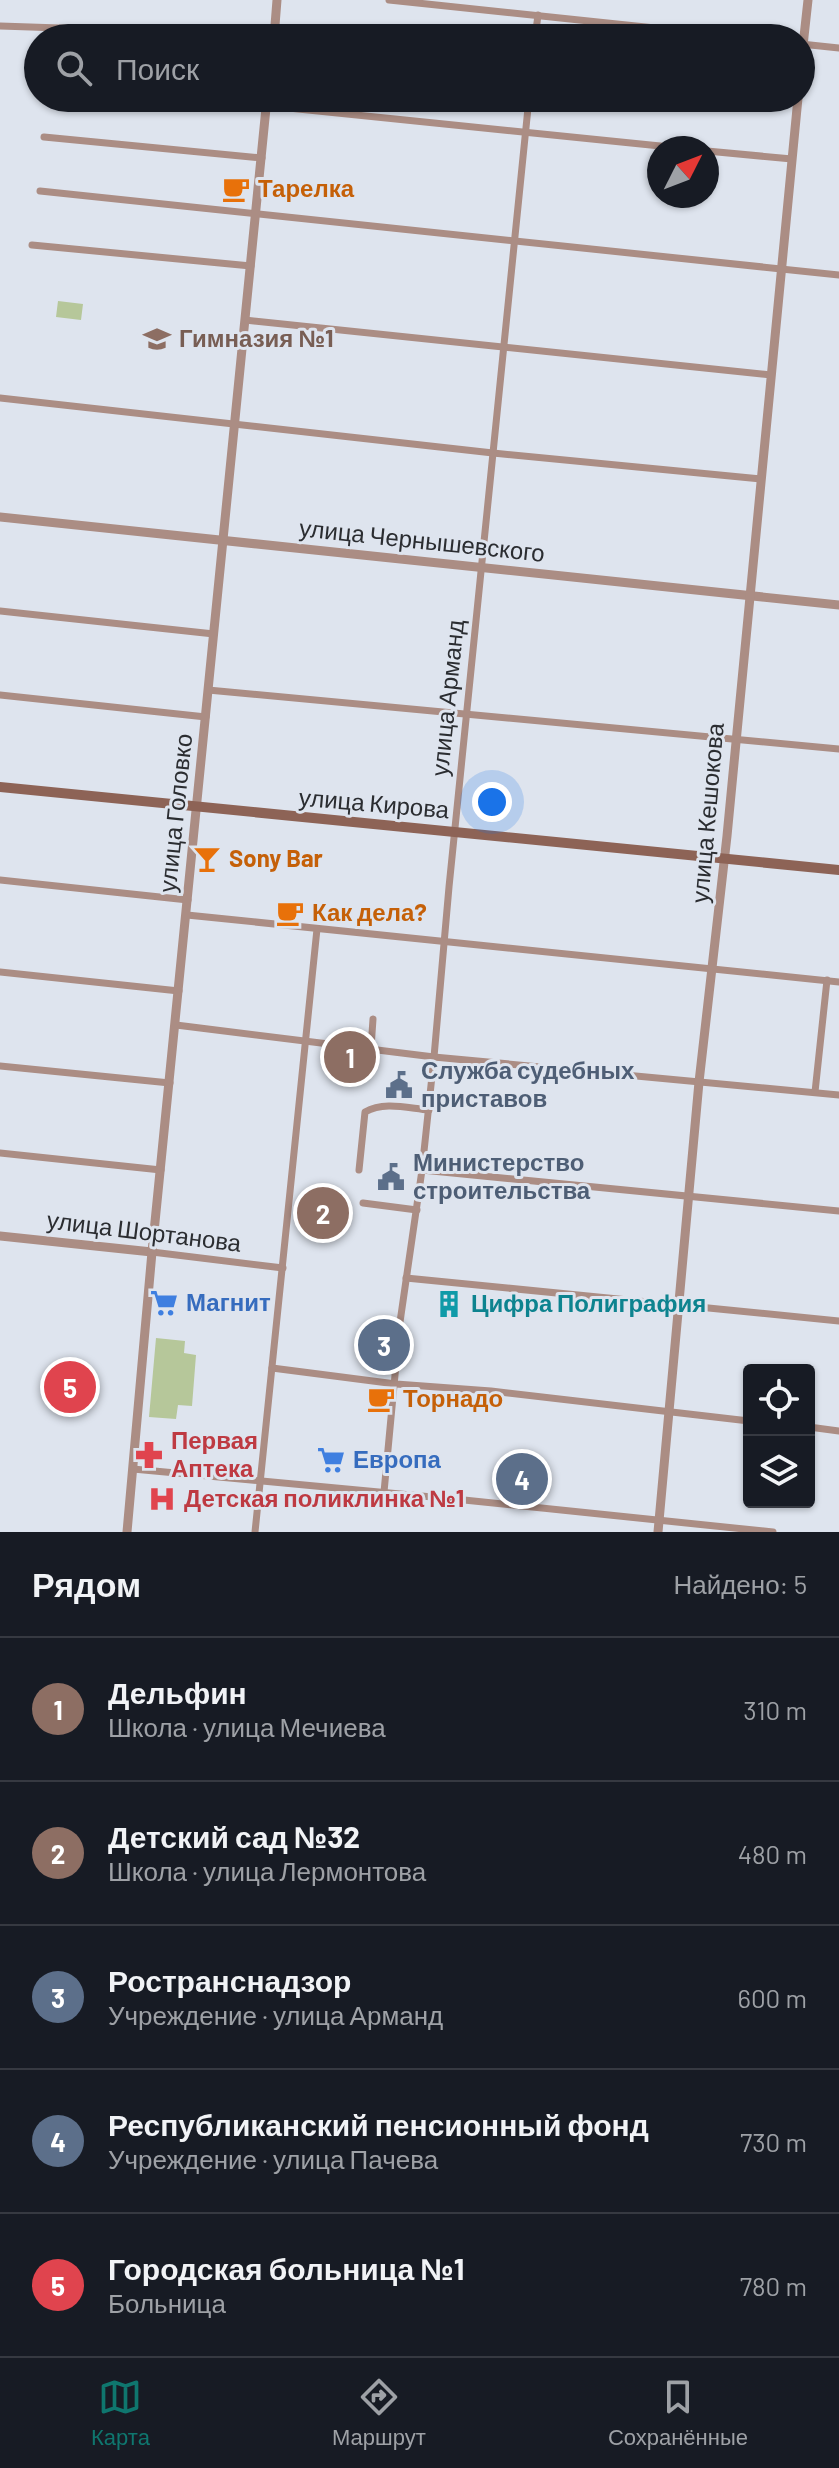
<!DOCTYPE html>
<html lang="ru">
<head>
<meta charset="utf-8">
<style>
  :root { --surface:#171b24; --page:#242831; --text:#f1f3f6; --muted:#9ea1a6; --line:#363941; --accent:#0f766e }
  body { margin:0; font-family:Barlow,sans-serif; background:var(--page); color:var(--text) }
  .controls { position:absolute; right:24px; bottom:24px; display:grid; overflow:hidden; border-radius:8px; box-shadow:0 2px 6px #0004 }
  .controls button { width:72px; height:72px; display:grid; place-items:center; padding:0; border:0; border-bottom:2px solid var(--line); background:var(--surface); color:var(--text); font:40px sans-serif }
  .compass { position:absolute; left:647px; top:136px; width:72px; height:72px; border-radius:50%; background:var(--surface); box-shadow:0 2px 6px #0004; rotate:48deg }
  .you { position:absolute; left:492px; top:802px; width:28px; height:28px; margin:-20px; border:6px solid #fff; border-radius:50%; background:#1a73e8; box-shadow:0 0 0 12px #1a73e833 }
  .badge { display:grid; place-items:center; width:52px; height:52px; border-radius:50%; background:var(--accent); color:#fff; font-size:26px; font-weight:700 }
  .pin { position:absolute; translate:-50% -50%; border:4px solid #fff; box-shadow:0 2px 8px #0006 }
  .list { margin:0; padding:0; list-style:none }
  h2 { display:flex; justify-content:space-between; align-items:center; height:104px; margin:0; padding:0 32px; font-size:34px }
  h2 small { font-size:26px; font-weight:400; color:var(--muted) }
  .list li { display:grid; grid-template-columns:52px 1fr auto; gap:24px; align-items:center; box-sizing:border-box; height:144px; padding:0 32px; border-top:2px solid var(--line) }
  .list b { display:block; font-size:30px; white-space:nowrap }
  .list p { margin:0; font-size:26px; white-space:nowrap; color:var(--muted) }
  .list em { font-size:26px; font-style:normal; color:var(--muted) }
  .icon { flex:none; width:44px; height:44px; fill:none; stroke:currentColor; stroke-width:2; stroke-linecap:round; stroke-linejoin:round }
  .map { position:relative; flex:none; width:839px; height:1532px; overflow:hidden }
  .search { position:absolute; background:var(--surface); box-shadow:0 2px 6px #0004; left:24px; right:24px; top:24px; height:88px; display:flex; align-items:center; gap:20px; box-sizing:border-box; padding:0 28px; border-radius:44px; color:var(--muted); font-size:30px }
  .sheet { height:824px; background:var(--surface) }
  nav { display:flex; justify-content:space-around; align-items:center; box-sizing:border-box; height:112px; border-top:2px solid var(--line); background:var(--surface); font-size:22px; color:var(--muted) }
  nav a { display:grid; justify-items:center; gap:4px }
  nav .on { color:var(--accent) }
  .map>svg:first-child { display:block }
</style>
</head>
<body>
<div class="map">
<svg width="839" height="1532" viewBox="0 0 839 1532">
  <rect width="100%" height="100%" fill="#dee4ee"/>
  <g fill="#b6c79a">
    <path d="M58,301l25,3 -2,16 -25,-3z"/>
    <path d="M156,1338l29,3 -1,12 12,2 -4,51 -14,-1 -2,14 -27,-2z"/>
  </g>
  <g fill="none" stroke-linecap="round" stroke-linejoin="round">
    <g stroke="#ab8d84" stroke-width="7">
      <path d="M389,0l361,38"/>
      <path d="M0,26l274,9"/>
      <path d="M535,38l3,-23"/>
      <path d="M801,44l38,4"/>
      <path d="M190,98l490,50"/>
      <path d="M44,137l218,21"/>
      <path d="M707,151l85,8"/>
      <path d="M40,191l799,84"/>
      <path d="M32,245l219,21"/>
      <path d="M245,320l526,55"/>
      <path d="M0,398l493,55 268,26"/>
      <path d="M0,611l214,23"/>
      <path d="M208,690l631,59"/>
      <path d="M0,695l206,22"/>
      <path d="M0,880l188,20"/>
      <path d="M187,915l652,67"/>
      <path d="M0,972l179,19"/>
      <path d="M176,1025l258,32 405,38"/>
      <path d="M371,1048l2,-29"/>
      <path d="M0,1066l170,17"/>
      <path d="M815,1092l12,-112"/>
      <path d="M0,1153l161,17"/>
      <path d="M359,1170l6,-58c19,-11 42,-4 64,-2"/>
      <path d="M422,1170l417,41"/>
      <path d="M363,1203l54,7"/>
      <path d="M152,1252l131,16"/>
      <path d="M406,1278l433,43"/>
      <path d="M272,1368l124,16 95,7 258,30"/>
      <path d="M809,1427l30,4"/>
      <path d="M133,1469l331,31 309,32"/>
      <path d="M384,1492l16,-170 22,-152 12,-113 15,-170 80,-789"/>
      <path d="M255,1532l62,-603"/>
    </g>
    <g stroke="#ab8d84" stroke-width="9">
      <path d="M274,38l3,-38"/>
      <path d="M801,64l7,-64"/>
      <path d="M0,517l839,88"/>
      <path d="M0,1236l152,16"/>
      <path d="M127,1532l25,-280 115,-1154"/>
      <path d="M658,1532l41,-450 28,-246 71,-738"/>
    </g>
    <path stroke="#8d6356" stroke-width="10" d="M0,787l839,83"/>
  </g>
  <defs>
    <g id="cafe-bare" transform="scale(2.16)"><path d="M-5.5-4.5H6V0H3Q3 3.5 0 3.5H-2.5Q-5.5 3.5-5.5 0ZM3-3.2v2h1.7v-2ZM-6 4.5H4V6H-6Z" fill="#e8710a" stroke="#dee4ee" stroke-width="2.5" paint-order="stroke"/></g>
    <g id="school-bare" transform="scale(2.16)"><path d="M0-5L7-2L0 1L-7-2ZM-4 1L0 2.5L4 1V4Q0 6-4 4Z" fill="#8d6e63" stroke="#dee4ee" stroke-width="2.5" paint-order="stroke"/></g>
    <g id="bar-bare" transform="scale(2.16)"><path d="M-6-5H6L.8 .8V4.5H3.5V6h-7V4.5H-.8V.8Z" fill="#e8710a" stroke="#dee4ee" stroke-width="2.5" paint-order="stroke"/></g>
    <g id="civic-bare" transform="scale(2.16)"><path d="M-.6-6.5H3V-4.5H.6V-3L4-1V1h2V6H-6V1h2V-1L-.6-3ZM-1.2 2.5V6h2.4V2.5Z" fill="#5c6f8a" stroke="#dee4ee" stroke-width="2.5" paint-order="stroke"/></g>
    <g id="supermarket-bare" transform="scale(2.16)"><path d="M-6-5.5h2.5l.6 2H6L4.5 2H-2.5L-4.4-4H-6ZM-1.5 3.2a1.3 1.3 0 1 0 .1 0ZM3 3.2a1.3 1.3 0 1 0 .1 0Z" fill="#3f7fe0" stroke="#dee4ee" stroke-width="2.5" paint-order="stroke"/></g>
    <g id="building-bare" transform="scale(2.16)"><path d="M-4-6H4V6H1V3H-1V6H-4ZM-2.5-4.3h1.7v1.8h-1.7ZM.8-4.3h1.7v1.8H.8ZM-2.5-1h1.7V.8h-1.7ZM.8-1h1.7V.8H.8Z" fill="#0f9aa8" stroke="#dee4ee" stroke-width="2.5" paint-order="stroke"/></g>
    <g id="pharmacy-bare" transform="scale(2.16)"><path d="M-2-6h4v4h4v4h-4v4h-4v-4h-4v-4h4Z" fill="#e0444e" stroke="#dee4ee" stroke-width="2.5" paint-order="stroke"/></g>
    <g id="hospital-bare" transform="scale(2.16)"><path d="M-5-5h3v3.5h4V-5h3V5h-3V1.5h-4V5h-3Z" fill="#e0444e" stroke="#dee4ee" stroke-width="2.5" paint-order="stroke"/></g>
  </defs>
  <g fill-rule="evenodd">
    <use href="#cafe-bare" x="236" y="189"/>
    <use href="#school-bare" x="157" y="339"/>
    <use href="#bar-bare" x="207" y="859"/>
    <use href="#cafe-bare" x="290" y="913"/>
    <use href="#civic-bare" x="399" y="1085"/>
    <use href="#civic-bare" x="391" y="1177"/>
    <use href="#supermarket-bare" x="164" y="1303"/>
    <use href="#building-bare" x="449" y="1304"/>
    <use href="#cafe-bare" x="381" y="1399"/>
    <use href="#pharmacy-bare" x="149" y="1455"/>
    <use href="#supermarket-bare" x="331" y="1460"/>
    <use href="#hospital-bare" x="162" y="1499"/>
  </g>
  <g text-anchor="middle" stroke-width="6" stroke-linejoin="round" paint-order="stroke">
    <g font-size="24" font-weight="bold" fill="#c56008" stroke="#dee4ee" text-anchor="start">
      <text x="258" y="197">Тарелка</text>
      <text x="229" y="867">Sony Bar</text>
      <text x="312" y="921">Как дела?</text>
      <text x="403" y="1407">Торнадо</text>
    </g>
    <g font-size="24" font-weight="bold" fill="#785e54" stroke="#dee4ee" text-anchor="start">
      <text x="179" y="347">Гимназия №1</text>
    </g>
    <g font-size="24" fill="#2b2d31" stroke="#dee4ee">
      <text transform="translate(422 541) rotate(6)" y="8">улица Чернышевского</text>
      <text transform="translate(448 698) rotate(-84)" y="8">улица Арманд</text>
      <text transform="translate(374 804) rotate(5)" y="8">улица Кирова</text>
      <text transform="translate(176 813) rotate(-84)" y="8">улица Головко</text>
      <text transform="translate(708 813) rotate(-85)" y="8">улица Кешокова</text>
      <text transform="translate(144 1232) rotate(7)" y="8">улица Шортанова</text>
    </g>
    <g font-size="24" font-weight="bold" fill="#4e5e75" stroke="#dee4ee" text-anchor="start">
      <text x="421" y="1079">Служба судебных<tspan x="421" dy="28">приставов</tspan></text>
      <text x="413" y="1171">Министерство<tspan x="413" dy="28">строительства</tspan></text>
    </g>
    <g font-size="24" font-weight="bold" fill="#366cbe" stroke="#dee4ee" text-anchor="start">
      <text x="186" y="1311">Магнит</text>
      <text x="353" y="1468">Европа</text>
    </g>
    <g font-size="24" font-weight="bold" fill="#0d838f" stroke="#dee4ee" text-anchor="start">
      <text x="471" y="1312">Цифра Полиграфия</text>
    </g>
    <g font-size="24" font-weight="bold" fill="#be3a42" stroke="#dee4ee" text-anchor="start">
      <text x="171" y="1449">Первая<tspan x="171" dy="28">Аптека</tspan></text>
      <text x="184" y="1507">Детская поликлинка №1</text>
    </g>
  </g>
</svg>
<div class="controls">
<button><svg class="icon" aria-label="locate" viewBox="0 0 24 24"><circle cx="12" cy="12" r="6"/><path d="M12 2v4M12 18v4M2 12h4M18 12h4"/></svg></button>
<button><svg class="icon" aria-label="layers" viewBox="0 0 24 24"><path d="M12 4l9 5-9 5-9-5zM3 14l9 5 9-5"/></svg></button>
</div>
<svg class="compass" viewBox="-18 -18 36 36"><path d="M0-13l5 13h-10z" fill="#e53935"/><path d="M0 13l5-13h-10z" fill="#9ea1a6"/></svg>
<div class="you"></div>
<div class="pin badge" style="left:350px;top:1057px;background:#8d6e63">1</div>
<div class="pin badge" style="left:323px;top:1213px;background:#8d6e63">2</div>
<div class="pin badge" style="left:384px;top:1345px;background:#5c6f8a">3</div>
<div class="pin badge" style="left:522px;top:1479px;background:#5c6f8a">4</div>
<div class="pin badge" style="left:70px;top:1387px;background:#e0444e">5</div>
<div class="search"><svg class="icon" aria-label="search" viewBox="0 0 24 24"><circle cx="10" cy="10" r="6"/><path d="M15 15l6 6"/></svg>Поиск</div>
</div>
<section class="sheet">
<h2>Рядом<small>Найдено: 5</small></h2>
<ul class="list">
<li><span class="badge" style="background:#8d6e63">1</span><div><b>Дельфин</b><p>Школа · улица Мечиева</p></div><em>310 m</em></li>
<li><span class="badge" style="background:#8d6e63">2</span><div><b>Детский сад №32</b><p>Школа · улица Лермонтова</p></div><em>480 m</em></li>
<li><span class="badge" style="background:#5c6f8a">3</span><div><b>Ространснадзор</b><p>Учреждение · улица Арманд</p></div><em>600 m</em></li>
<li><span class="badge" style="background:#5c6f8a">4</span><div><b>Республиканский пенсионный фонд</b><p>Учреждение · улица Пачева</p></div><em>730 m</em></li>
<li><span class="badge" style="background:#e0444e">5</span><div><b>Городская больница №1</b><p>Больница</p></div><em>780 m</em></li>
</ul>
</section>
<nav>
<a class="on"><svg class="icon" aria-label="map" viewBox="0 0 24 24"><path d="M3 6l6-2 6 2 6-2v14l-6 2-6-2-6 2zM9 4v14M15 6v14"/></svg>Карта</a>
<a><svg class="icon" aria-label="directions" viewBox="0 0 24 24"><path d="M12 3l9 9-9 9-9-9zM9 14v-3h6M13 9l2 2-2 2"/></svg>Маршрут</a>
<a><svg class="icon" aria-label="saved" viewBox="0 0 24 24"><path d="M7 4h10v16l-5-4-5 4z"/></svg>Сохранённые</a>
</nav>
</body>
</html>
